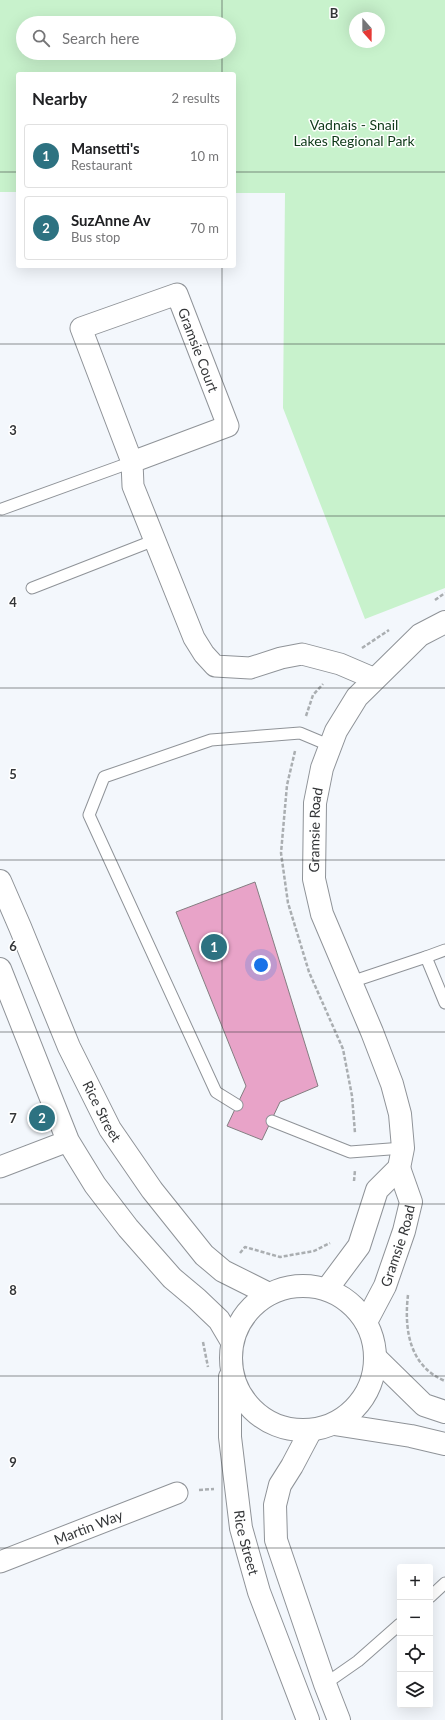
<!DOCTYPE html>
<html lang="en">
<head>
<meta charset="utf-8">
<style>
  :root { --surface:#fff; --page:#f6f6f6; --text:#202124; --muted:#757577; --line:#e0e0e0; --accent:#2d7281 }
  body { margin:0; font-family:Lato,sans-serif; background:var(--page); color:var(--text) }
  .controls { position:absolute; right:12px; bottom:12px; display:grid; overflow:hidden; border-radius:4px; box-shadow:0 4px 16px #0002 }
  .controls button { width:36px; height:36px; display:grid; place-items:center; padding:0; border:0; border-bottom:1px solid var(--line); background:var(--surface); color:var(--text); font:20px sans-serif }
  .compass { position:absolute; left:349px; top:12px; width:36px; height:36px; border-radius:50%; background:var(--surface); box-shadow:0 4px 16px #0002; rotate:159deg }
  .you { position:absolute; left:261px; top:965px; width:14px; height:14px; margin:-10px; border:3px solid #fff; border-radius:50%; background:#1a73e8; box-shadow:0 0 0 6px #1a73e833 }
  .badge { display:grid; place-items:center; width:26px; height:26px; border-radius:50%; background:var(--accent); color:#fff; font-size:13px; font-weight:700 }
  .pin { position:absolute; translate:-50% -50%; border:2px solid #fff; box-shadow:0 1px 4px #0006 }
  .list { margin:0; padding:0; list-style:none }
  h2 { display:flex; justify-content:space-between; align-items:center; height:52px; margin:0; padding:0 16px; font-size:17px }
  h2 small { font-size:13px; font-weight:400; color:var(--muted) }
  .list li { display:grid; grid-template-columns:26px 1fr auto; gap:12px; align-items:center; box-sizing:border-box; height:64px; margin:0 8px 8px; padding:0 8px; border:1px solid var(--line); border-radius:4px }
  .list b { display:block; font-size:15px; white-space:nowrap }
  .list p { margin:0; font-size:13px; white-space:nowrap; color:var(--muted) }
  .list em { font-size:13px; font-style:normal; color:var(--muted) }
  .icon { flex:none; width:22px; height:22px; fill:none; stroke:currentColor; stroke-width:2; stroke-linecap:round; stroke-linejoin:round }
  .map { position:relative; flex:none; width:445px; height:1720px; overflow:hidden }
  .search { position:absolute; background:var(--surface); box-shadow:0 4px 16px #0002; left:16px; top:16px; width:220px; height:44px; display:flex; align-items:center; gap:10px; box-sizing:border-box; padding:0 14px; border-radius:22px; color:var(--muted); font-size:15px }
  .panel { position:absolute; background:var(--surface); box-shadow:0 4px 16px #0002; left:16px; top:72px; width:220px; height:196px; border-radius:4px }
  .map>svg:first-child { display:block }
</style>
</head>
<body>
<div class="map">
<svg width="445" height="1720" viewBox="0 0 445 1720">
  <rect width="100%" height="100%" fill="#f3f7fc"/>
  <path fill="#c8f2cc" fill-rule="evenodd" d="M0,0h445v588l-80,31 -82,-211 2,-215h-51v-119h-216v118h-18zM355,18h24v24h-24zM23,23h206v30h-206z"/>
  <path fill="#e8a3c8" stroke="#837e81" d="M255,882l63,204 -38,16 -18,38 -35,-14 19,-40 -70,-174z"/>
  <g fill="none" stroke-linecap="round" stroke-linejoin="round">
    <g stroke="#8f9398" stroke-width="13">
      <g id="lane">
        <path d="M2,509l130,-47"/>
        <path d="M32,588l123,-48"/>
        <path d="M426,957l19,-7"/>
        <path d="M351,982l75,-25 19,46"/>
        <path d="M237,1105l-21,-13 -127,-277 15,-38 107,-37 89,-7 31,13"/>
        <path d="M272,1121l78,31 53,-4"/>
        <path d="M430,1597l15,-14"/>
        <path d="M325,1684l33,-23 42,-37"/>
      </g>
    </g>
    <g stroke="#8f9398" stroke-width="23">
      <g id="street">
        <path d="M132,462l96,-36 -51,-132 -96,34 51,134 1,24 61,152 10,16 11,12 35,2 31,-10 21,-4 38,10 35,15"/>
        <path d="M0,1167l68,-26"/>
        <path id="s1" d="M0,1562l177,-69"/>
      </g>
    </g>
    <g stroke="#8f9398" stroke-width="24">
      <g id="secondary">
        <path id="s2" d="M0,881l20,46 49,120 41,82 42,61 52,65 19,16 46,23"/>
        <path d="M0,969l68,172 27,44 33,43 44,50 25,21 22,21 13,22"/>
        <circle cx="303" cy="1358" r="72"/>
        <path id="s3" d="M327,1289l32,-43 18,-56 22,-22 4,-20 -3,-34 -8,-30 -20,-52 -50,-118 -8,-35 1,-76 7,-35 14,-37 21,-34 63,-62 25,-13"/>
        <path id="s4" d="M366,1322l19,-36 19,-55 7,-29 -12,-34"/>
        <path d="M376,1358l48,47 21,7"/>
        <path id="s5" d="M230,1377v60l11,91 18,64 49,128"/>
        <path d="M334,1424l77,12 34,8"/>
        <path d="M311,1430l-19,36 -12,19 -5,20 1,35 49,144 14,36"/>
      </g>
    </g>
    <g stroke="#aaaeb1" stroke-width="2.5" stroke-dasharray="4 2" stroke-linecap="butt">
      <path d="M435,600l10,-7"/>
      <path d="M362,648l27,-18"/>
      <path d="M306,716l7,-21 10,-11"/>
      <path d="M295,751l-8,34 -6,68 7,50 21,69 34,77 9,47 3,37"/>
      <path d="M354,1181l1,-11"/>
      <path d="M240,1253l5,-6 35,10 34,-6 16,-8"/>
      <path d="M408,1295c-4,34 1,71 37,86"/>
      <path d="M203,1342l5,25"/>
      <path d="M199,1490l15,-1"/>
    </g>
    <use href="#lane" stroke="#fff" stroke-width="11"/>
    <use href="#street" stroke="#fff" stroke-width="21"/>
    <use href="#secondary" stroke="#fff" stroke-width="22"/>
  </g>
  <path fill="none" stroke="#343638" stroke-width="1" stroke-opacity="0.55" d="M222,0v23M222,53v21M0,172h18M234,172h211M222,266v1454M0,344h445M0,516h445M0,688h445M0,860h445M0,1032h445M0,1204h445M0,1376h445M0,1548h445"/>
  <g text-anchor="middle" stroke-width="3" stroke-linejoin="round" paint-order="stroke">
    <g font-size="14" fill="#0d3817" stroke="#fff">
      <text x="354" y="130">Vadnais - Snail<tspan x="354" dy="16">Lakes Regional Park</tspan></text>
    </g>
    <g font-size="14" fill="#343638" stroke="#fff">
      <text transform="translate(198 350) rotate(69)" y="5">Gramsie Court</text>
      <text dy="5" stroke="none"><textPath href="#s3" startOffset="498">Gramsie Road</textPath></text>
      <text dy="5" stroke="none"><textPath href="#s2" startOffset="252">Rice Street</textPath></text>
      <text dy="5" stroke="none"><textPath href="#s4" startOffset="83">Gramsie Road</textPath></text>
      <text dy="5" stroke="none"><textPath href="#s1" startOffset="95">Martin Way</textPath></text>
      <text dy="5" stroke="none"><textPath href="#s5" startOffset="167">Rice Street</textPath></text>
    </g>
  </g>
  <g font-size="13" text-anchor="middle" font-weight="bold" fill="#343638" stroke="#fff" stroke-width="3" stroke-linejoin="round" paint-order="stroke">
    <text x="334" y="18">B</text>
    <text x="13" y="435">3</text>
    <text x="13" y="607">4</text>
    <text x="13" y="779">5</text>
    <text x="13" y="951">6</text>
    <text x="13" y="1123">7</text>
    <text x="13" y="1295">8</text>
    <text x="13" y="1467">9</text>
  </g>
</svg>
<div class="controls">
<button>+</button>
<button>−</button>
<button><svg class="icon" aria-label="locate" viewBox="0 0 24 24"><circle cx="12" cy="12" r="6"/><path d="M12 2v4M12 18v4M2 12h4M18 12h4"/></svg></button>
<button><svg class="icon" aria-label="layers" viewBox="0 0 24 24"><path d="M12 4l9 5-9 5-9-5zM3 14l9 5 9-5"/></svg></button>
</div>
<svg class="compass" viewBox="-18 -18 36 36"><path d="M0-13l5 13h-10z" fill="#e53935"/><path d="M0 13l5-13h-10z" fill="#757577"/></svg>
<div class="you"></div>
<div class="pin badge" style="left:214px;top:947px">1</div>
<div class="pin badge" style="left:42px;top:1118px">2</div>
<div class="search"><svg class="icon" aria-label="search" viewBox="0 0 24 24"><circle cx="10" cy="10" r="6"/><path d="M15 15l6 6"/></svg>Search here</div>
<section class="panel">
<h2>Nearby<small>2 results</small></h2>
<ul class="list">
<li><span class="badge">1</span><div><b>Mansetti's</b><p>Restaurant</p></div><em>10 m</em></li>
<li><span class="badge">2</span><div><b>SuzAnne Av</b><p>Bus stop</p></div><em>70 m</em></li>
</ul>
</section>
</div>
</body>
</html>
